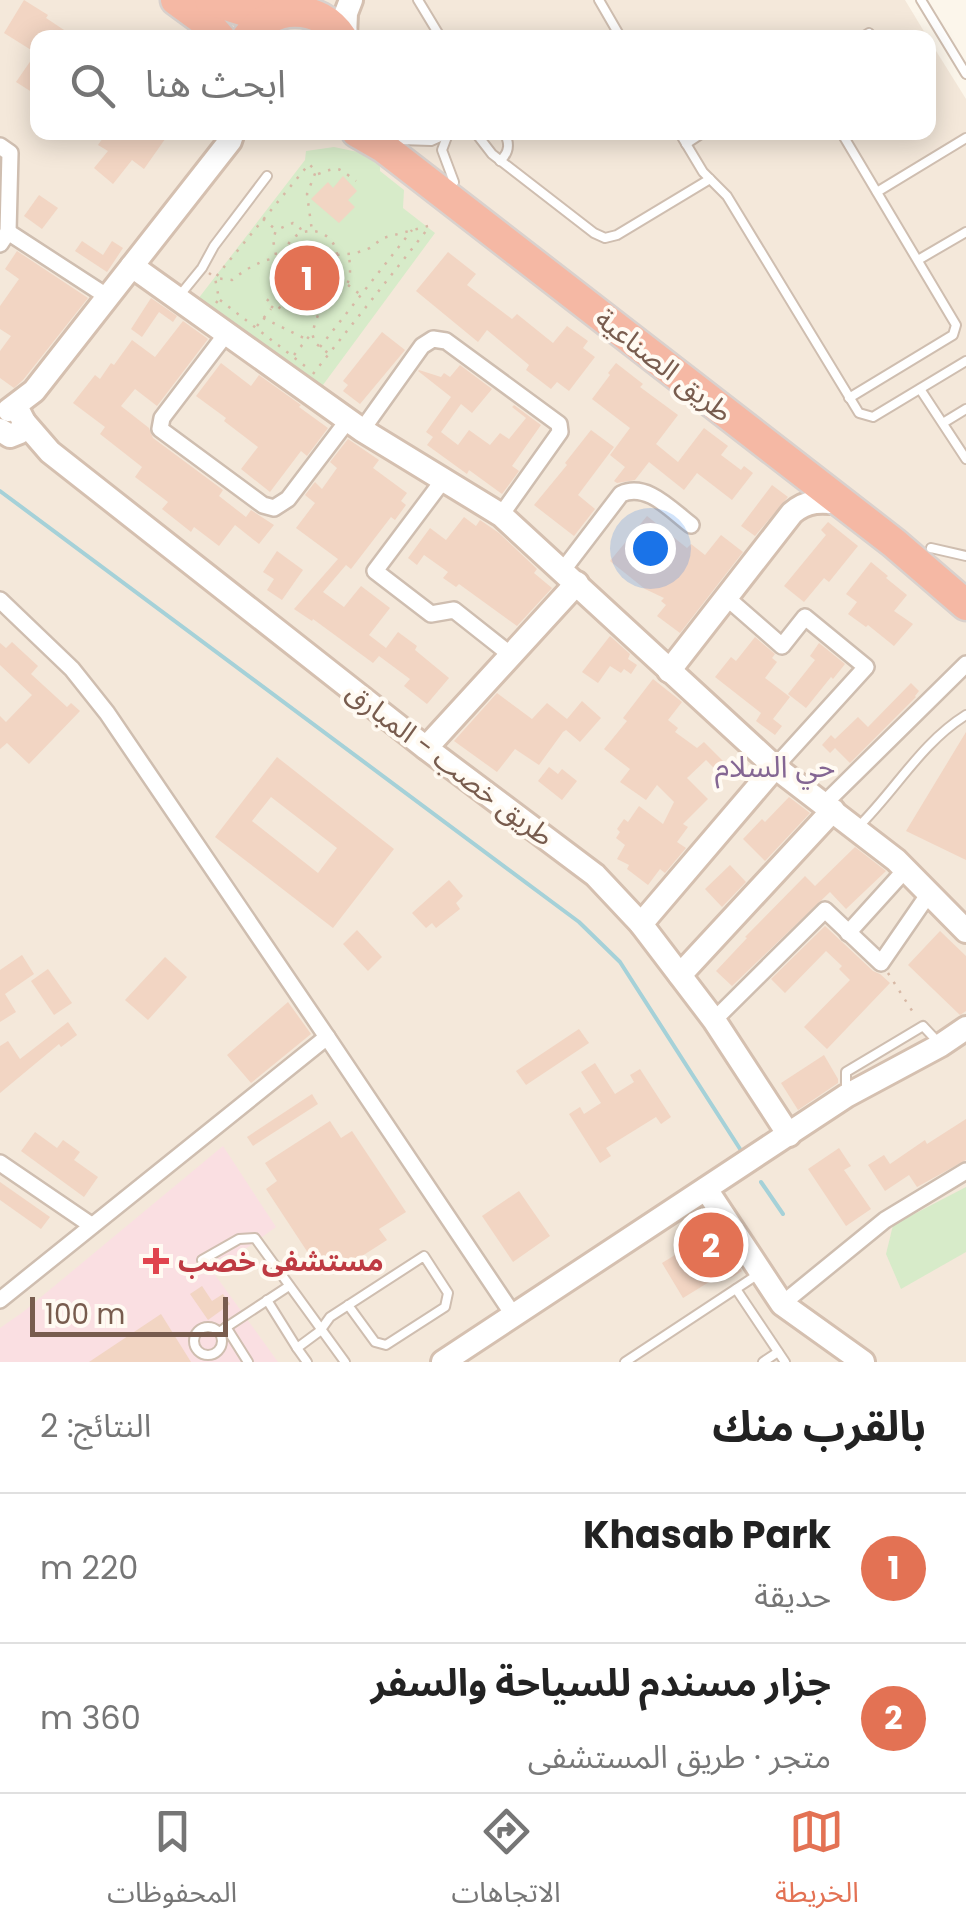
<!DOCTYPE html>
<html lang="ar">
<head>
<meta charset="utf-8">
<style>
  :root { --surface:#fff; --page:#f2f2f2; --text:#222; --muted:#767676; --line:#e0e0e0; --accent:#e37254 }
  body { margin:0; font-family:Poppins,"Noto Sans Arabic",sans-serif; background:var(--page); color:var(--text); direction:rtl }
  .scale { position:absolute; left:30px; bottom:25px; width:198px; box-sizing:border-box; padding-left:10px; border:5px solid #785c4e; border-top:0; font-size:28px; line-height:35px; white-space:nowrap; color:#785c4e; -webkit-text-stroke:8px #fffaf2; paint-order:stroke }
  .you { position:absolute; left:650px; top:548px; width:35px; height:35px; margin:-25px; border:8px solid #fff; border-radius:50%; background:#1a73e8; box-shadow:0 0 0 15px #1a73e833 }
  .badge { display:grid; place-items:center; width:65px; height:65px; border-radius:50%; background:var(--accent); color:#fff; font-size:32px; font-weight:700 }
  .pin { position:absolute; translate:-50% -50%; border:5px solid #fff; box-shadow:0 2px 10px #0006 }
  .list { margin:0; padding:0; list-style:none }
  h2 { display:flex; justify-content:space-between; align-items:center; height:130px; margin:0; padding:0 40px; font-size:42px }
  h2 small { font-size:32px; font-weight:400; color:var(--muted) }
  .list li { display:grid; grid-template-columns:65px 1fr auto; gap:30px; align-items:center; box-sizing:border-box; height:150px; padding:0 40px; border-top:2px solid var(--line) }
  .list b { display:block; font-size:38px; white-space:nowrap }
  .list p { margin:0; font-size:32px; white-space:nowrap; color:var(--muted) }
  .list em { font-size:32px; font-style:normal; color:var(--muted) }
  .icon { flex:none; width:55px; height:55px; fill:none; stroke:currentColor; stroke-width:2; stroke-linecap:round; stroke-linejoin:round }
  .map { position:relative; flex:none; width:966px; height:1362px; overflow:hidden; direction:ltr }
  .search { position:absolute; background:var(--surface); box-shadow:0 5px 25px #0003; left:30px; right:30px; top:30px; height:110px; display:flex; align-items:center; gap:25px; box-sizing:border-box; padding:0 35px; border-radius:20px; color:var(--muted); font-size:38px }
  .sheet { height:430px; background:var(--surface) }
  nav { display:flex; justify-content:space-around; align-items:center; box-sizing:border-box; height:140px; border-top:2px solid var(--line); background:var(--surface); font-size:28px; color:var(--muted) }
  nav a { display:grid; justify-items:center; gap:5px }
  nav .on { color:var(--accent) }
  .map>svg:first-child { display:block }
</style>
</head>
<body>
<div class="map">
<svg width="966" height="1362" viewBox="0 0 966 1362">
  <rect width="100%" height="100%" fill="#fcf6eb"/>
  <path fill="#f4e8da" d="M0,0h905l23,38h-890v94h890v-94l38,61v1263h-966z"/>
  <path fill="#fadfe2" d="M223,1146l53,81 -63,45 65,90h-278v-34l23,-16z"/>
  <g fill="#d7ebc9">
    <path d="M334,147l24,5 22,10v9l24,19 -1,18 32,25 -115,156 -122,-90 107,-139 1,-9z"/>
    <path d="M966,1187v65l-65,37 -15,-35 7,-29z"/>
  </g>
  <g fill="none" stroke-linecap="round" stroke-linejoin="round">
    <g stroke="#a5d1d8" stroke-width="4">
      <path d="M0,491l579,431 41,40 122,190"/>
      <path d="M761,1182l22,32"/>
    </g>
  </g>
  <g fill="#f2d5c3" fill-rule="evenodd">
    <path d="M24,0l24,15 -2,3 30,20h-38v58l-22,-14 20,-29 -32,-20z"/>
    <path d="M107,132h63l-26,37 -12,-9 -19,24 -19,-16 14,-17 -10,-6z"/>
    <path d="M343,176l14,15 -9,9 7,7 -16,16 -28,-24 17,-17 5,6z"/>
    <path d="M39,195l19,13 -16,21 -18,-13z"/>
    <path d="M82,241l21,14 9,-14 11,7 -16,24 -32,-21z"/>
    <path d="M17,251l71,47 -65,82 -9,8 -14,-10v-27l11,-15 -11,-7v-23l19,-27 -14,-10z"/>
    <path d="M448,252l28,22 -9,11 45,34 5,-5 36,29 14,-17 21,15 -5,7 12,9 -26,34 -12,-9 -6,7 -25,-19 3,-5 -42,-35 -9,12 -62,-51z"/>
    <path d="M151,298l26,18 -4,6 -14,-10 -17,25 -11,-8z"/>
    <path d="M183,321l25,18 -51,67 -22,-17 -14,17 28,22 4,10 70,52 -4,6 27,21 5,-7 23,15 -15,19 -24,-19 -16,21 -25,-19 -3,5 -29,-23 6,-7 -33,-25 7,-10 -42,-33 5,-7 -32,-24 22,-28 5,4 11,-16 3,2 18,-25 23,17z"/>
    <path d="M382,332l23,18 -45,54 -17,-13 5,-6 -5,-4z"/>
    <path d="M221,363l30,23 8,-11 42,30 -2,2 29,21 -21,28 -6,-5 -31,41 -29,-23 17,-22 -34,-26 2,-3 -30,-22z"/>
    <path d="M616,363l27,21 -3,3 38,28 -22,29 22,18 26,-34 24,18 -7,9 20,15 3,-4 9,7 -21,27 -35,-27 -13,17 -35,-28 -14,18 -18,3 -3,-2 11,-14 -15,-12 20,-27 -38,-29 18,-24 -2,-2z"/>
    <path d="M460,365l32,24 -20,24 -11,-9 -20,28 17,13 11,-15 21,15 10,-12 9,6 17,-21 -14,-11 2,-2 27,20 -29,41 7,5 -17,23 -33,-24 -2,4 -40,-29 6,-8 -7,-5 25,-35 -33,-26 1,-1 22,7 3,-4 6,4z"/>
    <path d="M591,430l23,17 -36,48 17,14 -21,27 -40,-31 33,-40 -2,-2z"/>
    <path d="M348,439l31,21 -6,8 34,25 -6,8 5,4 -11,15 -4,-3 -40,52 -5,-4 -23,27 21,15 17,-21 29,22 -21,27 17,13 12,-16 19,14 -2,4 34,28 -22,26 -23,-18 6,-7 -31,-23 -6,7 -60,-44 -1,2 -18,-12 44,-50 -42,-31 19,-25 -10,-8 10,-13 7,7 15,-21 -7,-6z"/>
    <path d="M772,485l16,12 -33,39 -14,-10z"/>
    <path d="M647,516l40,32 4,-4 14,11 16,-20 22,17 -63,81 -23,-17 9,-11 -5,-4 3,-3 -19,-9 -35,-28z"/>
    <path d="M464,517l12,9 4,-6 19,13 38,36 -3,4 18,15 -35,38 -58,-42 -3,3 -13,-9 5,-6 -24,-17 -7,10 -9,-7 22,-30 16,12z"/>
    <path d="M828,522l30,24 -29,36 -5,-4 -20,24 -20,-16 42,-51 -5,-5z"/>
    <path d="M277,551l26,19 -21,30 -15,-10 7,-11 -11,-7z"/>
    <path d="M871,562l17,14 -2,2 21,17 -13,16 19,13 -19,22 -26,-21 -2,2 -18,-13 9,-12 -11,-8z"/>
    <path d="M610,636l20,18 -2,5 9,6 -6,9 -7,-5 -3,4 -11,-7 -12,17 -16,-11z"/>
    <path d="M755,637l20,17 -3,4 5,4 -12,16 25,19 -17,22 9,7 -7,9 -19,-14 5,-8 -46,-36 16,-20 5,4z"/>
    <path d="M12,642l26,24 -7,8 36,33 4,-4 9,8 -51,53 -22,-21 -7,6v-33l6,6 26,-27 -32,-30v-22l6,5z"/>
    <path d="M819,643l26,21 -12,15 -2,-2 -25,31 -18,-14 27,-34 -5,-4z"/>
    <path d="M653,679l29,23 -14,18 10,8 -3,4 22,16 7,-6 27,27 -8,8 -17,-17 -19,18 21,21 -25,25 5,3 -11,15 9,6 -21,25 -5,-4 -12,16 -21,-16 2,-4 -12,-6 8,-14 -9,-7 4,-6 -3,-3 7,-10 4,3 11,-16 24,18 11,-22 -17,-17 -11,15 -26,-18 10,-13 -26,-20 23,-28 -4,-3z"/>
    <path d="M911,683l8,8 -4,5 1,1 -66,66 -15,-15 -5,5 -8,-8 9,-10 4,4 23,-22 10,10z"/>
    <path d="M497,693l35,26 15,-16 20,16 15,-18 19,17 -21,24 -14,-12 -3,2 -24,33 -24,-16 -18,23 -43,-31z"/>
    <path d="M966,732v128l-60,-29z"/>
    <path d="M277,757l117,92 -61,79 -118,-91zM271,797l66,51 -19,25 -66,-52z"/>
    <path d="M549,767l9,7 4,-5 15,12 -15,19 -24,-19z"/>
    <path d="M789,797l21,16 -45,48 -22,-22 19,-20 3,3z"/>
    <path d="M855,847l31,24 -40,38 -16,-17 -98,94 -16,-15 31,-33 -2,-1 60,-61 10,10z"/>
    <path d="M730,865l16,17 -24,25 -17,-18z"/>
    <path d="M449,880l14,16 -7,7 4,6 -24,19 -4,-5 -6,5 -14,-15z"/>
    <path d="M825,926l48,45 7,3 10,9 -63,66 -23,-22 46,-47 -11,-11 3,-3 -16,-15 -41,42 -14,-14z"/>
    <path d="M357,930l25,27 -14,14 -25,-27z"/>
    <path d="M940,931l26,25v55l-6,4 -52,-50z"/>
    <path d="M22,955l12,19 -29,20 11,18 -16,10v-52z"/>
    <path d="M165,957l22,20 -39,43 -23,-20z"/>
    <path d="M48,969l24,34 -18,12 -23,-34z"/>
    <path d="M288,1002l23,32 -60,49 -24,-28z"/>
    <path d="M68,1022l9,13 -16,12 -2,-3 -59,49v-47l8,-5 12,18z"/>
    <path d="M579,1029l10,14 -63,42 -10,-14z"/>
    <path d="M824,1055l14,24v4l-40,27 -17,-27z"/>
    <path d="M595,1063l20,31 19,-12 -4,-7 10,-6 31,48 -10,7 -5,-7 -50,31 5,8 -11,7 -31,-49 11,-7 4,7 17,-11 -20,-31z"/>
    <path d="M312,1094l6,10 -65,42 -6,-9z"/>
    <path d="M966,1119v41l-49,27 -8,-12 -24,16 -17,-26 16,-10 6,9 35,-24 2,4z"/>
    <path d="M330,1121l11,17 11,-7 54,81 -27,17 8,11 -39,25 -8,-12 -22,15 -52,-79 11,-8 -12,-18z"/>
    <path d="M35,1132l22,16 6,-8 17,12 -6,8 24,17 -14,20 -63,-46z"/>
    <path d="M839,1148l12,18 -7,4 27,39 -25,17 -38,-57z"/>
    <path d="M0,1182l50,35 -9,12 -41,-29z"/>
    <path d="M519,1191l31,45 -37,26 -31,-46z"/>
    <path d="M715,1230l27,41 -11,7 -4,-7 -44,27 -21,-35z"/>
    <path d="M202,1286l10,15 11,-7 7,10 -22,16 -18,-26z"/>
    <path d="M161,1314l30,48h-102z"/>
  </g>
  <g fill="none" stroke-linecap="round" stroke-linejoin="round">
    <g stroke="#cfbeb0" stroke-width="12">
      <g id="lane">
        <path d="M418,0l23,38"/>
        <path d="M599,0l22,38"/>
        <path d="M921,0l45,74"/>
        <path d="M861,38l8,-5"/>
        <path d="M475,132l17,22 102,79 11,5 12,-3 93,-56"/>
        <path d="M679,132l24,40 24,24 132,217 14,4 93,-56"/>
        <path d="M841,132l115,193 -3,10 -104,63"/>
        <path d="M448,134l-6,16 12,32"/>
        <path d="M401,140l30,1 20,-9"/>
        <path d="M686,144l18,-12"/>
        <path d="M500,161c10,-9 10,-18 4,-29"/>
        <path d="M877,192l89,-54"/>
        <path d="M918,260l48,-28"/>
        <path d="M180,295l22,-27 12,-22 53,-70"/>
        <path d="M920,389l46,70"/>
        <path d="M943,423l23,-14"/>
        <path d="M931,548l35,8"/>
        <path d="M857,828c38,-37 64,-85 109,-113"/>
        <path d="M846,1092v-20l77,-46 15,16"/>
        <path d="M202,1260l37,-21 16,-1 90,124"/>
        <path d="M736,1289l49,73"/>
        <path d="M267,1300l30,48"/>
        <circle cx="208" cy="1341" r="14"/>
        <path d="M226,1327l22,35"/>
        <path d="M219,1332l70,-46"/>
        <path d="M307,1362l-10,-14 23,-17 10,-14 94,-61 24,37 -3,14 -59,38 -11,-3 -27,-37"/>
        <path d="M625,1362l132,-87"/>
        <path d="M763,1362l15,-10"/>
      </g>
    </g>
    <g stroke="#cfbeb0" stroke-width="20">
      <g id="street">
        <path d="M0,146l10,7 -2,79"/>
        <path d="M0,244l8,-12 100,65"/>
        <path d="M226,334l-64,84 -2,11 103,76 11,3 14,-9 60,-79"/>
        <path d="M362,430l60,-84 11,-7 13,2 113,83 1,8 -59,83"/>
        <path d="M444,479l-69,92 56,43 23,-4 57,45"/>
        <path d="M563,570l58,-76c26,-12 50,16 70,31"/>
        <path d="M727,598l55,48 23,-29 61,50 -91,100"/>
        <path d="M0,600l72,69 35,44 220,324"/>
        <path d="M824,804l142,-140"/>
        <path d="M848,933l58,-64"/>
        <path d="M714,1020l111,-110 56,53 49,-71"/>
        <path d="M0,1163l91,62"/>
        <path d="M0,1300l327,-263 187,279"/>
        <path d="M782,1304l103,-84 81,-49"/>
      </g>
    </g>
    <g stroke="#d5c0b0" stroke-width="28">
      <g id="secondary">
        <path d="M345,38l1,-25 5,-13"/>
        <path d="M132,266l230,164 139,85 274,252 121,93 70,71"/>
        <path d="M9,410l25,-19 196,-250 3,-9"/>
        <path d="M24,422l26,30 376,296 169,127 46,49 73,96 75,115"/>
        <path d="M0,430l10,6 10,-4 4,-10 -4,-8"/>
        <path d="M669,671l123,-158c16,-14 31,-12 51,-10"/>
        <path d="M426,748l151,-165"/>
        <path d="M641,924l134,-157"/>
        <path d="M680,975l153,-165"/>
        <path d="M706,1189l76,115 81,58"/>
        <path d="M443,1362l403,-266 95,-51 25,-17"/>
      </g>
    </g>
    <g stroke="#d9d1cd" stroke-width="35">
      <g id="highway">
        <path d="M176,0l30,22 14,16"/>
        <path d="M210,0l38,12 30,1"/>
        <path d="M247,38c23,-34 72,-36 95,0"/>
        <path d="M357,132l26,15 511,396 72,62"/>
      </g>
    </g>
    <g stroke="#d7b8a5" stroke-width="2.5" stroke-dasharray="2.5 8" stroke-linecap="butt">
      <path d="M318,174c22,-8 19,-7 38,7"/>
      <path d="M263,219l12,10"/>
      <circle cx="311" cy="257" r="26"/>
      <circle cx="311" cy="257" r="11"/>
      <path d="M276,255l-3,-15 3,-10 17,-7 5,2 4,6"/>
      <path d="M337,255l19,-2 14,-5 13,-10 45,-12"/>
      <path d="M209,273l6,5 94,-114 7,7 -9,23 5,37"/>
      <path d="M318,284v31l-6,18 3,10 13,10"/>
      <path d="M348,285l13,10"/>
      <path d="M275,292l10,8 -8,11 -11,-9z"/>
      <path d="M319,293c31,-2 33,-9 30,-38"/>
      <path d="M280,296l24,-29"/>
      <path d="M220,300l85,66"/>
      <path d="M216,303l3,-4 -4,-21 17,2c15,-12 32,-22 52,-23"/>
      <path d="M263,318l43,21"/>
      <path d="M257,326l14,-17"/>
      <path d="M320,347l92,-117"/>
      <path d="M294,355l17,-21"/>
      <path d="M313,374l117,-148"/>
      <path d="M888,973l28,44"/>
    </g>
    <use href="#lane" stroke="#fff" stroke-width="8"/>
    <use href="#street" stroke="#fff" stroke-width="15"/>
    <use href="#secondary" stroke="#fff" stroke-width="22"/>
    <use href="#highway" stroke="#f5b8a4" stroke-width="30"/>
  </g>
  <path fill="#e0444e" stroke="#fffaf2" stroke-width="4" d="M151 1246h10v10h10v10h-10v10h-10v-10h-10v-10h10z"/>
  <g text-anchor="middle" stroke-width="8" stroke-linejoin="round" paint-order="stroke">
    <g font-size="28" fill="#785c4e" stroke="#fffaf2">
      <text transform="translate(664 365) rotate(38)" y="10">طريق الصناعية</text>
      <text transform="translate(450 764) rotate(37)" y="10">طريق خصب - المبارق</text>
    </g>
    <g font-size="28" font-weight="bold" fill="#be3a42" stroke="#fffaf2" text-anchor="start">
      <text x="178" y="1271">مستشفى خصب</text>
    </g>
    <g font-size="30" fill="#846693" stroke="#fffaf2">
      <text x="775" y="777">حي السلام</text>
    </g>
  </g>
</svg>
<div class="scale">100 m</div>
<div class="you"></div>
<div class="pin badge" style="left:307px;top:278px">1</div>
<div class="pin badge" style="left:711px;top:1245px">2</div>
<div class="search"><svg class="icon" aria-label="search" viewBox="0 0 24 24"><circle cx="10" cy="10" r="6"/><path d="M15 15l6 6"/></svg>ابحث هنا</div>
</div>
<section class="sheet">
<h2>بالقرب منك<small>النتائج: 2</small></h2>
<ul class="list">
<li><span class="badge">1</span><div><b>Khasab Park</b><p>حديقة</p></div><em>220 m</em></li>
<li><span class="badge">2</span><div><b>جزار مسندم للسياحة والسفر</b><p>متجر · طريق المستشفى</p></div><em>360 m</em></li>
</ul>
</section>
<nav>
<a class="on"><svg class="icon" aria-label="map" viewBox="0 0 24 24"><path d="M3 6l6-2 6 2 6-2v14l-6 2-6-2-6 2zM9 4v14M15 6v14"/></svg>الخريطة</a>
<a><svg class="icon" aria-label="directions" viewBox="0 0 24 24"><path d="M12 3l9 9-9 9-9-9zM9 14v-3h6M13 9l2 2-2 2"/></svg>الاتجاهات</a>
<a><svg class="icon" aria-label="saved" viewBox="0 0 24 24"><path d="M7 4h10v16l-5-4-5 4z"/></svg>المحفوظات</a>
</nav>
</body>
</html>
